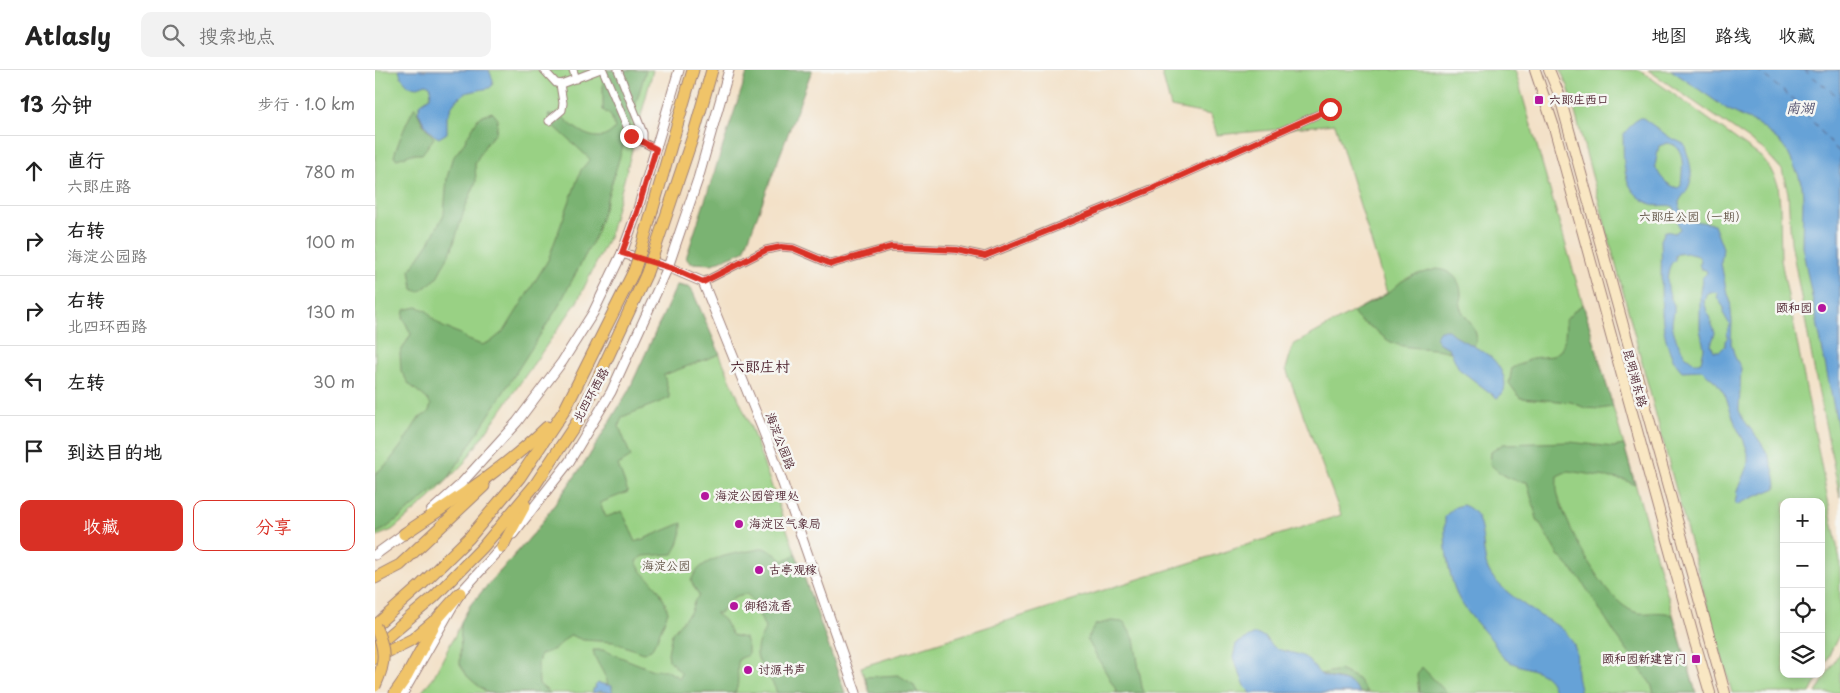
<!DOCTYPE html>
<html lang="zh">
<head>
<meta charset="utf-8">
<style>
  :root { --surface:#fff; --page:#f2f2f2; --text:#222; --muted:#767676; --line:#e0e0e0; --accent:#d93025 }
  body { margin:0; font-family:"Playpen Sans","LXGW WenKai TC",sans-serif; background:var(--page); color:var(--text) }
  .controls { position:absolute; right:15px; bottom:15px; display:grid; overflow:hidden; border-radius:10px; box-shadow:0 2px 8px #0003 }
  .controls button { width:45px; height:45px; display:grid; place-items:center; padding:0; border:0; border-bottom:1px solid var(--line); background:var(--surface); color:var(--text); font:25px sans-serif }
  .stop { position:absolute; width:15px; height:15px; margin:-11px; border:4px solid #d93025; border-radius:50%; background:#fff }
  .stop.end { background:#d93025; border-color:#fff; box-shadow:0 1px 5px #0008 }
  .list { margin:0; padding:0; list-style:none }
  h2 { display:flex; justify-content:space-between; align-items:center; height:65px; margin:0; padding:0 20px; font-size:21px }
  h2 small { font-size:16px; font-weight:400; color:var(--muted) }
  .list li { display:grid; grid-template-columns:32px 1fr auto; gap:15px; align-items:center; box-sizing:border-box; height:70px; padding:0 20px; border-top:1px solid var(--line) }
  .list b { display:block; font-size:19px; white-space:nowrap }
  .list p { margin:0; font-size:16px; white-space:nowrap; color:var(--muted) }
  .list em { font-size:16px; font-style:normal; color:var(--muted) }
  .actions { display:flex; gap:10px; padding:15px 20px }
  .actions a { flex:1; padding:11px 0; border:1px solid var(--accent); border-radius:10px; text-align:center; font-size:18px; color:var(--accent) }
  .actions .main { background:var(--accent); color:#fff }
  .icon { flex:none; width:28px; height:28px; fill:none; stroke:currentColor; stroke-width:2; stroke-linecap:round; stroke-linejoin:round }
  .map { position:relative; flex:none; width:1465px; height:623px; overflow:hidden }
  header { display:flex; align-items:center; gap:30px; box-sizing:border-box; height:70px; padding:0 25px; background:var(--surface); border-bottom:1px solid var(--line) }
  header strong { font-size:24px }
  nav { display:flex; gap:28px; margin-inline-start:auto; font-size:18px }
  .search { width:350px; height:45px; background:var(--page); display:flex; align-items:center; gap:12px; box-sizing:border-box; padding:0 18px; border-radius:10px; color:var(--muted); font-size:19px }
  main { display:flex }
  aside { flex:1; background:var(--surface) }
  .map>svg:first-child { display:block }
</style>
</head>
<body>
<header>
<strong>Atlasly</strong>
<div class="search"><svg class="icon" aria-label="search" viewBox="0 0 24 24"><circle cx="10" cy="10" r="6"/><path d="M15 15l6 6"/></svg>搜索地点</div>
<nav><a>地图</a><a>路线</a><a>收藏</a></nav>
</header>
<main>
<aside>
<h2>13 分钟<small>步行 · 1.0 km</small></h2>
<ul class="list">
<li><svg class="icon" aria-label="ahead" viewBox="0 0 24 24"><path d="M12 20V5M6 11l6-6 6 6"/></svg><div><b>直行</b><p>六郎庄路</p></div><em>780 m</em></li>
<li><svg class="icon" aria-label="right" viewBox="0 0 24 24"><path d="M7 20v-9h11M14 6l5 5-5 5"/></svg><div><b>右转</b><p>海淀公园路</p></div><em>100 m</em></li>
<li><svg class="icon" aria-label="right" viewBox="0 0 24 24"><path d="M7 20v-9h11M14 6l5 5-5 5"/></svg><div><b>右转</b><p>北四环西路</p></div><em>130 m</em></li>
<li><svg class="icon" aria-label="left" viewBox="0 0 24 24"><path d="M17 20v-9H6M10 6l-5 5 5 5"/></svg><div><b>左转</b></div><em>30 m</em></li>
<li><svg class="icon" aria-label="arrive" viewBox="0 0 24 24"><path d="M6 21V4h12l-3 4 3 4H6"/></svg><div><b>到达目的地</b></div></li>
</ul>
<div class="actions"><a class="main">收藏</a><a>分享</a></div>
</aside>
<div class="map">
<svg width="1465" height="623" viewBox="0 0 1465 623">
  <rect width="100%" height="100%" fill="#f6f6f2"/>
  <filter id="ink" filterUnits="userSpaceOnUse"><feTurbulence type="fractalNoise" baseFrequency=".02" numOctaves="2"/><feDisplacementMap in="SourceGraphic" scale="10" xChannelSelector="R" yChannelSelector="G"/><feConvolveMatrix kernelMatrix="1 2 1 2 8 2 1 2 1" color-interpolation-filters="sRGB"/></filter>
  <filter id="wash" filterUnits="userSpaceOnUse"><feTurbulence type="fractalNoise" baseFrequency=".0096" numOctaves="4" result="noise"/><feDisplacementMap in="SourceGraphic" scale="20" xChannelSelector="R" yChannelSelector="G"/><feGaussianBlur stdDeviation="1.12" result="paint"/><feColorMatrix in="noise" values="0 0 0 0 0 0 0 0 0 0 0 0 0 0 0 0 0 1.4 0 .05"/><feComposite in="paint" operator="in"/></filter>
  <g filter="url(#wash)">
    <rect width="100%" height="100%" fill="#f3e1c8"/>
    <g fill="#99d184" stroke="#727858">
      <path d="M0,0h278l-44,167 -32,65 -113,161 -33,34 -39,33 -17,7z"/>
      <path d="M786,0h354l181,623h-826l-9,-26 480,-152 -55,-146 7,-24 94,-52 -52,-169 -118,11 -6,-20 -40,-8z"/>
      <path d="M1185,0h80l121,87 9,11 8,16 2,21 1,55 59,301v72l-19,39v-170h-37v172h36l-10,19h-78l-31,-110 -133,-497z"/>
      <path d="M1273,0h192v427l-25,-123 -24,-132 -3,-49 -6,-23 -18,-20z"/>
      <path d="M302,215l14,3 59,137 95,268h-424l13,-17 37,-72 64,-72 53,-74 41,-68z"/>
      <path d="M1465,580v43h-24l23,-40z"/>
    </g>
    <g fill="#7ab372" stroke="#62694e">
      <path d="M228,0h43l-50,165 -38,72 -110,172 -63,50 -10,5v-60l13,-11 13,-17 18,-28 9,-5 3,-8 -4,-6 -18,-15 -8,-13 -1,-18 11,-19 -8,-16 1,-8 13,-3 9,3 8,10 9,7 18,7 5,5 16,6 11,-5 12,-10 43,-70 33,-90 9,-11 -38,-35 -4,-9h13c13,14 38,34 54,13l-4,-12 -8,-6z"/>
      <path d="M373,0h64l-68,181 -32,13 -22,-1 -4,-5z"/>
      <path d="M40,37l8,17 11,14 -12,16h-10l-15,5 -3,-2c1,-8 17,-45 21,-50z"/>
      <path d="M117,42l6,7 -2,13 -10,12 -11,19 1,19 -11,26 -13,41 -16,30 -17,13 -6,-3 -3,-19 20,-29 14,-27 3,-36 5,-19 10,-13 17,-29z"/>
      <path d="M1062,199c13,1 24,10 24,25 0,6 -3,8 0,15 5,10 22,25 13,37l-19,-8 -7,-8 -3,15 4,3 1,4c-17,-6 -45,-1 -61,-11 -5,-3 -10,-8 -15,-12 -8,-5 -17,-8 -21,-17l34,-18 15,-13 12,-6z"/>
      <path d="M302,215l14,3 29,66 -56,21 6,23 -48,19 -3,9 12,31 -13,8 10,27 -28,11 6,14 16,-6 14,31 46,-19c0,12 -3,21 -9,31l-29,2 -8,5c4,11 10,14 17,22 8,8 12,19 15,29l-10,25 -7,13 -8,3 -30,-11 -30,-2 -13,-5 -15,14 -15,6 -2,9 1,20 11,9h-62l-12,-9 -9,-8 -7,-12 1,-42 10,-18 64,-72 53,-74 41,-68z"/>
      <path d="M1208,234l30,103 -13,2 -15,-1 -14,-6 -51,-4 -11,-15 3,-15 20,-10 21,-2 8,-6 4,-11 1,-19 9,-10z"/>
      <path d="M1195,372l43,5 11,-2 11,40 -10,-5 -57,-9 -11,5c0,6 -1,13 1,19 8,30 46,107 77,117 11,4 23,-3 38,3l23,78h-42l-3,-9 -33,-46 -37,-58 -23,-25 -21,-36 -10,-37c-16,-1 -26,-7 -37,-18l1,-12 12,-8z"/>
      <path d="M389,478l11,6 8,7 13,-7 49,139h-68c-4,-14 -22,-30 -20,-43 0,-8 6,-14 8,-22l-12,-27 -6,-7c-14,1 -19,7 -27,19h-5l9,7 8,15 13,3 3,9v8l-9,4c-4,14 2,21 -4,34h-129l2,-2c2,-14 -13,-27 -15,-41h10l50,20h13l14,8 1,-5 -12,-13 -1,-7 4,-20 19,-22 4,-11 4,-4 -8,-15c9,-27 50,-27 73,-33z"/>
      <path d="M736,551l13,1 10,17 9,54h-27v-3l-29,-51 8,-14z"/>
      <path d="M1047,597l25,26h-28l-2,-18z"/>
      <path d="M965,600l18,9 10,14h-8c-11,-16 -24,-12 -40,-19z"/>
      <path d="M523,605l15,9 5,9h-48l-5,-16z"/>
    </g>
    <g fill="#66a2d7" stroke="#586081" fill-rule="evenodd">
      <path d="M24,0h90l4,10 -1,6 -3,2 -24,5 -11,9 -7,15v16l-8,5c-10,-4 -17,-17 -21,-27l3,-8 9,-6 1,-7 -1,-4 -4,-2 -8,3 -9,-1 -8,-9z"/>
      <path d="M1296,0h169v369l-38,-193 1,-47 -1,-13 -4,-12 -10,-21 -9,-12 -20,-16 -32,-16z"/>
      <path d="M1264,48h4l26,19 15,7c5,14 11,31 4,44 -2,5 -7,9 -9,14l1,8 13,11 21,3 9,24 -2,15 5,26 4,10 2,23 -1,21 4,14 6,11 -2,42c4,11 13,20 20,30 10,14 17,32 17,48l-41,17 2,-14 11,-27v-11l-4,-12 -8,-15 -11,-31 -8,-12 -15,-13 -20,1c-28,-28 -19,-94 -21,-131l4,-9 10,2 5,-4 -4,-11h-2l2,-6 -2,-5c-7,-4 -15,1 -23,-3 -31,-13 -27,-42 -28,-69l10,-12zM1292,73c20,2 15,27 14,42l-3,3c-12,-3 -18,-11 -23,-22l4,-20zM1312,183c6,3 14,0 14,10l-2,1 2,5 5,1 1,3 -5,5 -2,15v36l4,19 -3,14c-14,7 -29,-29 -29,-39 0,-5 3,-11 2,-16 0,-4 -3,-7 -4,-11 -4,-10 -4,-31 5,-36v-4l2,-2zM1335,222h6l2,2 -1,3 7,11 -1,5 7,12 -3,8 1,4 -3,4v5l-5,5h-6l-3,-6 4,-12 -11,-31 2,-8z"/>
      <path d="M1065,260h8c11,11 27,15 40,25 12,8 26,34 9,43l-38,-29 -10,-21 -10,-5 -4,-6z"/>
      <path d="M1088,435c27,9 15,48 27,68 8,14 35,33 49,42 17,11 28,12 36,33 3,9 1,17 2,26 0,7 4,13 3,19h-26c-3,-27 -32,-22 -49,-34 -6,-5 -9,-13 -13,-19 -10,-11 -30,-33 -35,-45 -10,-25 -13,-53 -12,-79l10,-9z"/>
      <path d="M880,564l10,3c10,18 26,12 41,21 6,4 10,14 16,17 16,8 26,0 38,18h-109l-5,-5 -13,-30 3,-14z"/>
      <path d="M223,613l14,3v7l-12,-2 -7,2v-4l3,-1 -1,-2z"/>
    </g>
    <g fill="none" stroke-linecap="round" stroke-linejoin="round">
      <g stroke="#555370" stroke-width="1" stroke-dasharray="6 5" stroke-linecap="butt">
        <path d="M1382,0l36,29 47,54"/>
        <path d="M1429,0l36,28"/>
      </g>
    </g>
  </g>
  <g filter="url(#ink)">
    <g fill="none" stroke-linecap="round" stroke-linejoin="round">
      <g stroke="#9e807a" stroke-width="9">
        <g id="minor">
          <path d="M169,0l12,13 5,1 37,-14"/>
          <path d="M198,0l3,9"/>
          <path d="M228,0l28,66 25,13"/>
          <path d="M243,0l25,63v9"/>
          <path d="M174,51l13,-11 1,-7 -3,-19"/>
          <path d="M328,212l63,-32 15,-3 12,1 38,16 60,-17 66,3 28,6 169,-68 176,-79"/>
        </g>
      </g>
      <g stroke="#9e807a" stroke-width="11">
        <g id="tertiary">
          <path d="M247,183l46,14 35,15 70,173 83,238"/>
          <path d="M56,441l29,-26 57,-63 45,-60 31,-49 29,-60 15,-41 42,-142"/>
          <path d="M138,464l56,-72 42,-70 57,-125 30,-88 31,-109"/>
          <path d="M0,485l33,-24"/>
          <path d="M28,623l57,-100 45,-49"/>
        </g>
      </g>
      <g stroke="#9e807a" stroke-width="12">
        <g id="secondary">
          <path d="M1160,0l19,57 140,512 16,54"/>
          <path d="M1174,0l10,24 166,599"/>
        </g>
      </g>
      <g stroke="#9e807a" stroke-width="13">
        <g id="trunk">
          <path d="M265,183l53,-183"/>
          <path d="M277,188l42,-125 18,-63"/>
          <path d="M29,464c49,-33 100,-65 143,-107"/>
          <path d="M127,477l23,-42"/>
          <path d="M0,508l25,-13 84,-79"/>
          <path d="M0,556l46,-41 48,-47 51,-61 44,-66 70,-140"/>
          <path d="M0,577l59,-50 48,-49 53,-63 44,-66 67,-144"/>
          <path d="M0,588l38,-19 20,-17"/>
          <path d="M20,623l12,-17 31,-58 22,-25"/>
        </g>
      </g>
      <use href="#minor" stroke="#fff" stroke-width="7"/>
      <use href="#tertiary" stroke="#fff" stroke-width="9"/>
      <use href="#secondary" stroke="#f9e7c3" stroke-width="10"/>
      <use href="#trunk" stroke="#f0c469" stroke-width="11"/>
      <g stroke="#9e807a" stroke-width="13" stroke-linecap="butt">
        <g id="trunk-bridge">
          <path d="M259,201l6,-18"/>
          <path d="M271,205l6,-17"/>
          <path d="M0,556c11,24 11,36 0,60"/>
        </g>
      </g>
      <use href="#trunk-bridge" stroke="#f0c469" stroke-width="11"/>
    </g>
  </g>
  <g fill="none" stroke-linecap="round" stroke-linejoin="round" filter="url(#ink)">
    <path stroke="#d93025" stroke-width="6" d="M256,66l25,13 -19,63 -15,41 49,15 32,14 63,-32 15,-3 12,1 38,16 60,-17 66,3 28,6 169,-68 176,-79"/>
  </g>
  <g fill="#b5179e" stroke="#f6f6f2" stroke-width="2">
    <rect x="1159" y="25" width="10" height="10" rx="2.5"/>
    <circle cx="1447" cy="238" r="5"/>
    <circle cx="330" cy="426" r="5"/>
    <circle cx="364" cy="454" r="5"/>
    <circle cx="384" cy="500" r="5"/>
    <circle cx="359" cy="536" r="5"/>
    <rect x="1316" y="584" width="10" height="10" rx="2.5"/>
    <circle cx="373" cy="600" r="5"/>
  </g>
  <g text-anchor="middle" stroke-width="5" stroke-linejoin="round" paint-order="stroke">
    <g font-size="12" fill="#4a1f2b" stroke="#f6f6f2" text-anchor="start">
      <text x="1174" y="34">六郎庄西口</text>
      <text x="1437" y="242" text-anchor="end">颐和园</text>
      <text x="340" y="430">海淀公园管理处</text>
      <text x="374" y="458">海淀区气象局</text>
      <text x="394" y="504">古亭观稼</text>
      <text x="369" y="540">御稻流香</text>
      <text x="1311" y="593" text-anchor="end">颐和园新建宫门</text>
      <text x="383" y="604">讨源书声</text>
    </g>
    <g font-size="12" fill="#625446" stroke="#f6f6f2">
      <text x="1318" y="151">六郎庄公园（一期）</text>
      <text x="291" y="500">海淀公园</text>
    </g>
    <g font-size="12" fill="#4a1f2b" stroke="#f6f6f2">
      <text transform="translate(1260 308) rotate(75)" y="4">昆明湖东路</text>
      <text transform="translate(216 325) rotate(-61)" y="4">北四环西路</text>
      <text transform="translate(405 371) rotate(69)" y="4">海淀公园路</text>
    </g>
    <g font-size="14" font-style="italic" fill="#555370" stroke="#f6f6f2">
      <text x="1425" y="43">南湖</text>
    </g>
    <g font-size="15" fill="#4a1f2b" stroke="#f6f6f2">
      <text x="385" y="302">六郎庄村</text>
    </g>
  </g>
</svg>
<div class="controls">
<button>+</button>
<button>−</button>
<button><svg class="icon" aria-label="locate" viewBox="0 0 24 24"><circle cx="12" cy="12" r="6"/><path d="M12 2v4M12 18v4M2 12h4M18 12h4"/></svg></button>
<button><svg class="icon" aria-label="layers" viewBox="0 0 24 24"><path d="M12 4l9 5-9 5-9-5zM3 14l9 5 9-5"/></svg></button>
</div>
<div class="stop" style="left:955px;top:39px"></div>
<div class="stop end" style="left:256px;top:66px"></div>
</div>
</main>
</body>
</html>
